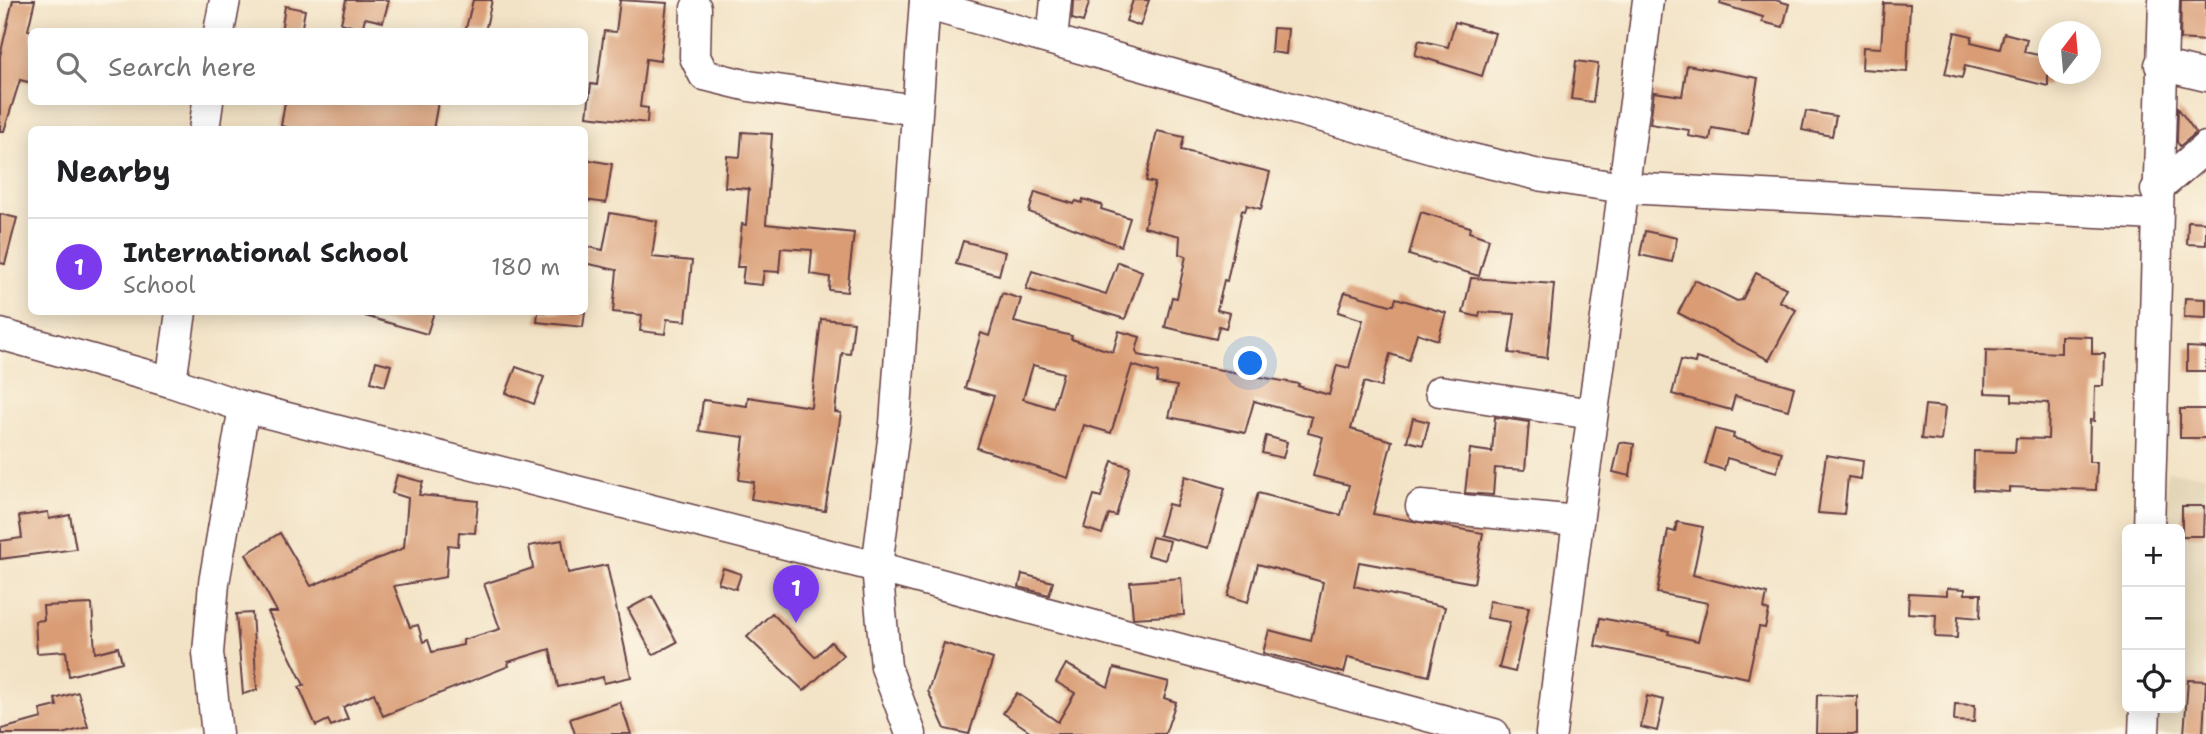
<!DOCTYPE html>
<html lang="en">
<head>
<meta charset="utf-8">
<style>
  :root { --surface:#fff; --page:#f2f2f2; --text:#202124; --muted:#757577; --line:#e0e0e0; --accent:#7c3aed }
  body { margin:0; font-family:"Shantell Sans",sans-serif; background:var(--page); color:var(--text) }
  .controls { position:absolute; right:21px; bottom:21px; display:grid; overflow:hidden; border-radius:10px; box-shadow:0 4px 18px #0003 }
  .controls button { width:63px; height:63px; display:grid; place-items:center; padding:0; border:0; border-bottom:2px solid var(--line); background:var(--surface); color:var(--text); font:35px sans-serif }
  .compass { position:absolute; left:2038px; top:21px; width:63px; height:63px; border-radius:50%; background:var(--surface); box-shadow:0 4px 18px #0003; rotate:16deg }
  .you { position:absolute; left:1251px; top:364px; width:24px; height:24px; margin:-18px; border:5px solid #fff; border-radius:50%; background:#1a73e8; box-shadow:0 0 0 10px #1a73e833 }
  .badge { display:grid; place-items:center; width:46px; height:46px; border-radius:50%; background:var(--accent); color:#fff; font-size:23px; font-weight:700 }
  .pin { position:absolute; translate:-50% -58px; filter:drop-shadow(0 2px 4px #0008) }
  .pin::after { content:''; position:absolute; top:37px; width:24px; height:21px; background:inherit; clip-path:polygon(0 0,100% 0,50% 100%) }
  .list { margin:0; padding:0; list-style:none }
  h2 { display:flex; justify-content:space-between; align-items:center; height:91px; margin:0; padding:0 28px; font-size:30px }
  h2 small { font-size:23px; font-weight:400; color:var(--muted) }
  .list li { display:grid; grid-template-columns:46px 1fr auto; gap:21px; align-items:center; box-sizing:border-box; height:98px; padding:0 28px; border-top:2px solid var(--line) }
  .list b { display:block; font-size:26px; white-space:nowrap }
  .list p { margin:0; font-size:23px; white-space:nowrap; color:var(--muted) }
  .list em { font-size:23px; font-style:normal; color:var(--muted) }
  .icon { flex:none; width:38px; height:38px; fill:none; stroke:currentColor; stroke-width:2; stroke-linecap:round; stroke-linejoin:round }
  .map { position:relative; flex:none; width:2206px; height:734px; overflow:hidden }
  .search { position:absolute; background:var(--surface); box-shadow:0 4px 18px #0003; left:28px; top:28px; width:560px; height:77px; display:flex; align-items:center; gap:18px; box-sizing:border-box; padding:0 24px; border-radius:10px; color:var(--muted); font-size:26px }
  .panel { position:absolute; background:var(--surface); box-shadow:0 4px 18px #0003; left:28px; top:126px; width:560px; height:189px; border-radius:10px }
  .map>svg:first-child { display:block }
</style>
</head>
<body>
<div class="map">
<svg width="2206" height="734" viewBox="0 0 2206 734">
  <rect width="100%" height="100%" fill="#fcf5e5"/>
  <filter id="ink" filterUnits="userSpaceOnUse"><feTurbulence type="fractalNoise" baseFrequency=".0143" numOctaves="2"/><feDisplacementMap in="SourceGraphic" scale="14" xChannelSelector="R" yChannelSelector="G"/><feConvolveMatrix kernelMatrix="1 2 1 2 8 2 1 2 1" color-interpolation-filters="sRGB"/></filter>
  <filter id="wash" filterUnits="userSpaceOnUse"><feTurbulence type="fractalNoise" baseFrequency=".00686" numOctaves="4" result="noise"/><feDisplacementMap in="SourceGraphic" scale="28" xChannelSelector="R" yChannelSelector="G"/><feGaussianBlur stdDeviation="1.57" result="paint"/><feColorMatrix in="noise" values="0 0 0 0 0 0 0 0 0 0 0 0 0 0 0 0 0 1.4 0 .05"/><feComposite in="paint" operator="in"/></filter>
  <g filter="url(#wash)">
    <rect width="100%" height="100%" fill="#f3e3c6"/>
    <path fill="#e3d6b7" d="M2167,471l39,4v259h-53l2,-26h25v-179h-16z"/>
    <g id="blocks">
      <g fill="#d99c74" fill-rule="evenodd">
        <path d="M13,0h22l-7,30 4,1v52l-12,-3 -16,51h-4v-75z"/>
        <path d="M346,0h43l-6,22 -18,-4 -3,11 -21,-6z"/>
        <path d="M473,0h19l-7,32h-20z"/>
        <path d="M620,0l47,3 -7,58 -14,-2 -6,48 8,1 -1,15 -60,-7 4,-32 6,1 7,-54 12,1z"/>
        <path d="M1073,0h17l-7,22 -11,-3z"/>
        <path d="M1133,0h16l-9,26 -14,-5z"/>
        <path d="M1721,0h54l14,4 -6,23 -21,-5 1,-5 -43,-13z"/>
        <path d="M2181,0h25v41l-26,-2z"/>
        <path d="M1884,3l26,1 -3,68 -45,-3 1,-22 18,1z"/>
        <path d="M285,6l20,4 -4,22h-20z"/>
        <path d="M1455,22l40,11 -13,43 -67,-21 4,-15 29,7z"/>
        <path d="M1273,28l15,1 -2,25 -15,-2z"/>
        <path d="M1955,32l17,4 -1,6 29,7 4,-16 23,6 -3,13 24,5v29l-83,-20 -3,12 -17,-4z"/>
        <path d="M1576,61l22,3 -5,38 -22,-3z"/>
        <path d="M1687,65l71,13 -10,56 -36,-6 -2,12 -22,-4 1,-6 -39,-6 4,-32 28,4z"/>
        <path d="M285,102h153l-5,28h-130l-22,-4z"/>
        <path d="M2178,108l18,25 -16,13 -3,-4z"/>
        <path d="M1806,111l30,5 -4,20 -30,-6z"/>
        <path d="M1157,131l27,6 -3,13 89,22 -9,37 -14,-4 -2,6 -3,-1 -15,71 -3,-1 -7,30 13,3 -4,15 -7,-2 -3,13 -51,-12 7,-30 5,1 9,-42 -7,-2 1,-18 -36,-9 11,-44 -9,-2z"/>
        <path d="M742,132l30,2 -6,90 88,9 -7,59 -18,-2 1,-13 -20,-3 2,-24 -31,-2 -2,24 -15,-1 -2,14 -20,-2 2,-16h-7l5,-43 4,1 3,-36 -24,-2 2,-31 13,1z"/>
        <path d="M584,159l28,5 -6,39 -22,-3z"/>
        <path d="M1035,192l39,12 2,-3 6,2 1,-4 19,6 -1,4 29,9 -9,28 -92,-34z"/>
        <path d="M1421,212l49,15 -1,5 20,7 -10,37 -70,-21z"/>
        <path d="M610,213l47,8 -5,36 40,4 -6,60 -19,-2 -2,15 -25,-3 2,-16 -29,-3 4,-42 -33,-7v-17l19,4z"/>
        <path d="M0,214l17,4 -12,46 -5,-1z"/>
        <path d="M2188,221l18,1v23l-19,-1z"/>
        <path d="M1645,231l32,7 -5,24 -32,-7z"/>
        <path d="M963,241l42,11 -6,23 -43,-11z"/>
        <path d="M1118,262l24,9 -17,48 -99,-30 6,-18 74,23z"/>
        <path d="M1756,273l30,15 -7,13 17,9 -27,50 -91,-47 17,-33 42,21 5,-1z"/>
        <path d="M1471,278l83,6 -7,74 -38,-5 6,-39 -35,-2 -1,5 -16,-4z"/>
        <path d="M1345,292l45,13h4l2,-7 50,15 -8,27 -21,-7 -8,27 -19,-6 -9,33 -17,-5 -13,47 41,12 -19,73 110,19 -9,50 -115,-21 -5,24 91,21 -16,69 -81,-19 -4,16 -81,-20 6,-23 42,11 12,-59 -65,-18 -10,38 -20,-6 30,-103 83,22 8,-30 -36,-9 10,-39 -15,-4 4,-16 -58,-16 -9,32 -76,-16 8,-31 -20,-3 1,-10 -26,-8 -21,68 -27,-8 -16,53 -91,-30 17,-52 -29,-8 16,-55 8,3 13,-43 19,6 -7,23 58,14 -1,3 42,13 6,-21 21,6 -4,14 2,4 161,29 -1,2 31,9 8,-30 12,3 14,-48 -25,-8zM1033,365l30,8 -10,35 -30,-9z"/>
        <path d="M2185,298l21,1v19l-22,-1z"/>
        <path d="M365,312h69l-7,22 -62,-18z"/>
        <path d="M538,312h47l-2,15 -46,-5z"/>
        <path d="M821,319l33,3 -4,32 -8,-1 -7,59 6,1 -16,98 -74,-12 3,-17 -15,-2 5,-43 -45,-6 4,-31 44,6 1,-9 63,10z"/>
        <path d="M2061,336l31,1v17h13l-1,32h-9l-1,35 -4,-1 -1,42h8l-1,28 -87,-3v5l-36,-2 1,-39 41,1 1,-14 32,1 1,-36 -37,-2v-7l-27,-1 1,-43 75,3z"/>
        <path d="M2187,347l19,1v23h-19z"/>
        <path d="M1696,358l98,29 -6,23 -53,-14 -4,14 -59,-16 9,-34 14,3z"/>
        <path d="M376,361l15,4 -6,21 -14,-4z"/>
        <path d="M516,367l28,10 -10,27 -28,-11z"/>
        <path d="M1925,405l20,2 -4,34 -20,-2z"/>
        <rect x="2180" y="409" width="26" height="29"/>
        <path d="M1495,417l34,5 -4,48 -30,-2 -2,27 -28,-2 5,-44 22,3z"/>
        <path d="M1413,418l16,4 -6,23 -16,-4z"/>
        <path d="M1715,429l19,5 -1,4 49,14 -5,20 -50,-14 -3,12 -19,-6z"/>
        <path d="M1266,436l21,6 -4,16 -21,-5z"/>
        <path d="M1620,442l14,2 -4,32 -17,-4z"/>
        <path d="M1826,455l37,6 -2,18 -13,-2 -4,38 -26,-2z"/>
        <path d="M1112,461l18,6 -14,49 -7,-2 -7,20 -18,-6 10,-33 7,2z"/>
        <path d="M397,475l26,7 -4,13 59,6 -3,32 -16,-1 -1,14 -10,-1 -2,32 -52,9 16,41 8,-2 5,17 5,-2 4,12 31,-7v-5l37,-11 -16,-45 49,-16 -4,-22 33,-6 6,33 39,-8 24,112 -27,6 -1,-6 -45,10 -8,-38 -42,13 1,4 -126,50 -9,-23 -31,14 5,12 -17,7 -3,-6 -12,6 -17,-39 5,-2 -36,-73h9l-31,-58 34,-21 31,53 93,-38 4,-50 -16,-5z"/>
        <path d="M1185,476l40,12 -16,60 -50,-13 9,-31 8,2z"/>
        <path d="M2182,506h22l-1,30h-21z"/>
        <path d="M48,512l1,7 21,-4 6,34 -76,10v-18l22,-3 -3,-22z"/>
        <path d="M1677,522l26,5 -10,48 74,19 -3,15 5,2 -4,17 -6,-1 -11,51 -153,-32 5,-28 69,13 -1,3 30,7 10,-38 -51,-10 11,-63 7,2z"/>
        <path d="M1152,537l18,4 -5,19 -18,-5z"/>
        <path d="M723,568l18,6 -5,15 -18,-6z"/>
        <path d="M1022,574l31,8 -4,13 -30,-8z"/>
        <path d="M1181,578l3,37 -51,3 -3,-36z"/>
        <path d="M1947,588l18,1v5h16l-1,24 -22,-2 -1,22 -22,-1 1,-22 -28,-2 1,-20 38,2z"/>
        <path d="M652,596l25,46 -24,13 -25,-46z"/>
        <path d="M1489,601l40,6 -14,65 -16,-4 11,-46 -23,-4z"/>
        <path d="M92,604l3,49 23,-6 4,15 -53,14 -3,-25 -29,2 -2,-32 9,-1 -1,-14z"/>
        <path d="M252,613l5,77 -14,4 -7,-80z"/>
        <path d="M772,613l43,44 16,-15 12,13 -39,36 -57,-54z"/>
        <path d="M944,643l49,16 -24,75 -24,-5 -17,-38z"/>
        <path d="M1066,664l42,23 6,-19 55,14 -5,16 12,4 -11,32h-131l-31,-21 14,-20 41,29 17,-29 -19,-11z"/>
        <path d="M2188,680l18,1 -3,53h-19z"/>
        <path d="M78,692l10,35 -26,7h-60v-5l40,-11 -2,-8 17,-4 -2,-7z"/>
        <path d="M1817,695l40,1v38h-41z"/>
        <path d="M1647,696l17,4 -7,31 -16,-4z"/>
        <path d="M620,702l11,32h-56l-5,-15z"/>
        <path d="M1955,704l20,1 -1,17 -20,-1z"/>
      </g>
    </g>
  </g>
  <g filter="url(#ink)">
    <use href="#blocks" fill-opacity="0" stroke="#633c42" stroke-width="2"/>
    <g fill="none" stroke-linecap="round" stroke-linejoin="round">
      <g stroke="#633c42" stroke-width="33">
        <g id="minor">
          <path d="M925,4l539,153 79,19 82,12 530,27"/>
          <path d="M696,8l-1,49 9,18 45,11 167,24"/>
          <path d="M219,32l6,-32"/>
          <path d="M1052,39l4,-39"/>
          <path d="M2160,65l46,11"/>
          <path d="M204,130l4,-28"/>
          <path d="M2156,190l50,-43"/>
          <path d="M0,334l171,48 73,25 633,160 617,167"/>
          <path d="M171,382l10,-70"/>
          <path d="M1440,391l152,23"/>
          <path d="M1421,506l156,15"/>
          <path d="M2149,529l15,-529"/>
          <path d="M217,734l-9,-81 6,-70 30,-176"/>
          <path d="M911,734l-25,-67 -9,-100 18,-143 30,-424"/>
          <path d="M1551,734c29,-245 67,-489 97,-734"/>
          <path d="M2144,734l1,-26"/>
        </g>
      </g>
      <use href="#minor" stroke="#fff" stroke-width="30"/>
    </g>
  </g>
</svg>
<div class="controls">
<button>+</button>
<button>−</button>
<button><svg class="icon" aria-label="locate" viewBox="0 0 24 24"><circle cx="12" cy="12" r="6"/><path d="M12 2v4M12 18v4M2 12h4M18 12h4"/></svg></button>
</div>
<svg class="compass" viewBox="-18 -18 36 36"><path d="M0-13l5 13h-10z" fill="#e53935"/><path d="M0 13l5-13h-10z" fill="#757577"/></svg>
<div class="you"></div>
<div class="pin badge" style="left:796px;top:623px">1</div>
<div class="search"><svg class="icon" aria-label="search" viewBox="0 0 24 24"><circle cx="10" cy="10" r="6"/><path d="M15 15l6 6"/></svg>Search here</div>
<section class="panel">
<h2>Nearby<small></small></h2>
<ul class="list">
<li><span class="badge">1</span><div><b>International School</b><p>School</p></div><em>180 m</em></li>
</ul>
</section>
</div>
</body>
</html>
